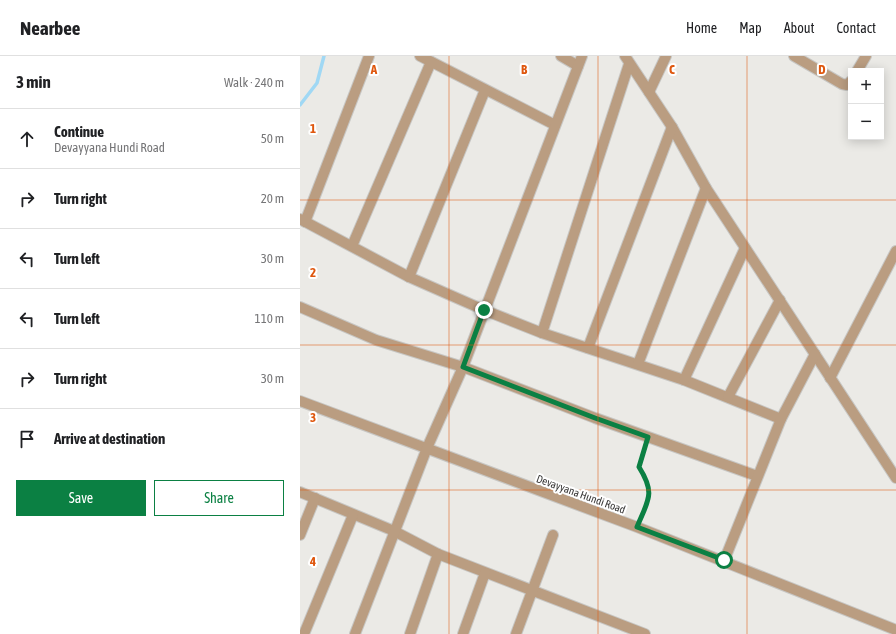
<!DOCTYPE html>
<html lang="en">
<head>
<meta charset="utf-8">
<style>
  :root { --surface:#fff; --page:#f2f2f2; --text:#202124; --muted:#757577; --line:#e0e0e0; --accent:#0b8043 }
  body { margin:0; font-family:"Asap Condensed",sans-serif; background:var(--page); color:var(--text) }
  .controls { position:absolute; right:12px; top:12px; display:grid; overflow:hidden; border-radius:0px; box-shadow:0 2px 10px #0003 }
  .controls button { width:36px; height:36px; display:grid; place-items:center; padding:0; border:0; border-bottom:1px solid var(--line); background:var(--surface); color:var(--text); font:20px sans-serif }
  .stop { position:absolute; width:12px; height:12px; margin:-9px; border:3px solid #0b8043; border-radius:50%; background:#fff }
  .stop.end { background:#0b8043; border-color:#fff; box-shadow:0 1px 4px #0008 }
  .list { margin:0; padding:0; list-style:none }
  h2 { display:flex; justify-content:space-between; align-items:center; height:52px; margin:0; padding:0 16px; font-size:17px }
  h2 small { font-size:13px; font-weight:400; color:var(--muted) }
  .list li { display:grid; grid-template-columns:26px 1fr auto; gap:12px; align-items:center; box-sizing:border-box; height:60px; padding:0 16px; border-top:1px solid var(--line) }
  .list b { display:block; font-size:15px; white-space:nowrap }
  .list p { margin:0; font-size:13px; white-space:nowrap; color:var(--muted) }
  .list em { font-size:13px; font-style:normal; color:var(--muted) }
  .actions { display:flex; gap:8px; padding:12px 16px }
  .actions a { flex:1; padding:9px 0; border:1px solid var(--accent); border-radius:0px; text-align:center; font-size:14px; color:var(--accent) }
  .actions .main { background:var(--accent); color:#fff }
  .icon { flex:none; width:22px; height:22px; fill:none; stroke:currentColor; stroke-width:2; stroke-linecap:round; stroke-linejoin:round }
  .map { position:relative; flex:none; width:596px; height:578px; overflow:hidden }
  header { display:flex; align-items:center; gap:24px; box-sizing:border-box; height:56px; padding:0 20px; background:var(--surface); border-bottom:1px solid var(--line) }
  header strong { font-size:19px }
  nav { display:flex; gap:22px; margin-inline-start:auto; font-size:14px }
  main { display:flex }
  aside { flex:1; background:var(--surface) }
  .map>svg:first-child { display:block }
</style>
</head>
<body>
<header>
<strong>Nearbee</strong>
<nav><a>Home</a><a>Map</a><a>About</a><a>Contact</a></nav>
</header>
<main>
<aside>
<h2>3 min<small>Walk · 240 m</small></h2>
<ul class="list">
<li><svg class="icon" aria-label="ahead" viewBox="0 0 24 24"><path d="M12 20V5M6 11l6-6 6 6"/></svg><div><b>Continue</b><p>Devayyana Hundi Road</p></div><em>50 m</em></li>
<li><svg class="icon" aria-label="right" viewBox="0 0 24 24"><path d="M7 20v-9h11M14 6l5 5-5 5"/></svg><div><b>Turn right</b></div><em>20 m</em></li>
<li><svg class="icon" aria-label="left" viewBox="0 0 24 24"><path d="M17 20v-9H6M10 6l-5 5 5 5"/></svg><div><b>Turn left</b></div><em>30 m</em></li>
<li><svg class="icon" aria-label="left" viewBox="0 0 24 24"><path d="M17 20v-9H6M10 6l-5 5 5 5"/></svg><div><b>Turn left</b></div><em>110 m</em></li>
<li><svg class="icon" aria-label="right" viewBox="0 0 24 24"><path d="M7 20v-9h11M14 6l5 5-5 5"/></svg><div><b>Turn right</b></div><em>30 m</em></li>
<li><svg class="icon" aria-label="arrive" viewBox="0 0 24 24"><path d="M6 21V4h12l-3 4 3 4H6"/></svg><div><b>Arrive at destination</b></div></li>
</ul>
<div class="actions"><a class="main">Save</a><a>Share</a></div>
</aside>
<div class="map">
<svg width="596" height="578" viewBox="0 0 596 578">
  <rect width="100%" height="100%" fill="#ebeae6"/>
  <g fill="none" stroke-linecap="round" stroke-linejoin="round">
    <path stroke="#a0d8f4" stroke-width="3.5" d="M0,49l17,-22 7,-27"/>
    <g stroke="#c7c6c3" stroke-width="12">
      <g id="minor">
        <path d="M120,0l135,69"/>
        <path d="M261,0l17,10"/>
        <path d="M325,0l47,71 34,61 190,290"/>
        <path d="M494,0l48,28 5,1 4,-4"/>
        <path d="M557,15l9,-15"/>
        <path d="M349,36l17,-36"/>
        <path d="M0,163l109,58 75,33 58,23 142,47 97,39"/>
        <path d="M5,166l64,-166"/>
        <path d="M52,190l79,-184"/>
        <path d="M109,221l76,-187"/>
        <path d="M0,251l76,33 87,27 132,51 162,58"/>
        <path d="M242,277l87,-269"/>
        <path d="M288,292l84,-221"/>
        <path d="M338,308l68,-176"/>
        <path d="M530,322l66,-127"/>
        <path d="M384,324l61,-132"/>
        <path d="M428,341l52,-97"/>
        <path d="M0,345l337,126 259,103"/>
        <path d="M0,436l94,39 44,23 207,80"/>
        <path d="M0,479l15,-37"/>
        <path d="M424,505l57,-142 34,-65"/>
        <path d="M4,578l49,-119"/>
        <path d="M55,578l72,-186 36,-81 119,-311"/>
        <path d="M110,578l28,-80"/>
        <path d="M163,578l22,-61"/>
        <path d="M216,578l37,-99"/>
      </g>
    </g>
    <path stroke="#a9a8a5" stroke-width="2" stroke-dasharray="2 2" stroke-linecap="butt" d="M341,461c10,-24 13,-27 -2,-50l6,-21"/>
    <use href="#minor" stroke="#ba9d81" stroke-width="10"/>
  </g>
  <g fill="none" stroke-linecap="round" stroke-linejoin="round">
    <path stroke="#0b8043" stroke-width="5" d="M184,254l-21,57 132,51 53,19 -9,30c17,27 9,33 -2,60l87,33"/>
  </g>
  <path fill="none" stroke="#df570e" stroke-width="1" stroke-opacity="0.55" d="M149,0v578M298,0v578M447,0v578M0,144h596M0,289h596M0,434h596"/>
  <g text-anchor="middle" stroke-width="4" stroke-linejoin="round" paint-order="stroke">
    <g font-size="11" fill="#393837" stroke="#fff">
      <text transform="translate(281 438) rotate(20)" y="4">Devayyana Hundi Road</text>
    </g>
  </g>
  <g font-size="13" text-anchor="middle" font-weight="bold" fill="#df570e" stroke="#fff" stroke-width="4" stroke-linejoin="round" paint-order="stroke">
    <text x="74" y="18">A</text>
    <text x="224" y="18">B</text>
    <text x="372" y="18">C</text>
    <text x="522" y="18">D</text>
    <text x="13" y="77">1</text>
    <text x="13" y="221">2</text>
    <text x="13" y="366">3</text>
    <text x="13" y="510">4</text>
  </g>
</svg>
<div class="controls">
<button>+</button>
<button>−</button>
</div>
<div class="stop" style="left:424px;top:504px"></div>
<div class="stop end" style="left:184px;top:254px"></div>
</div>
</main>
</body>
</html>
